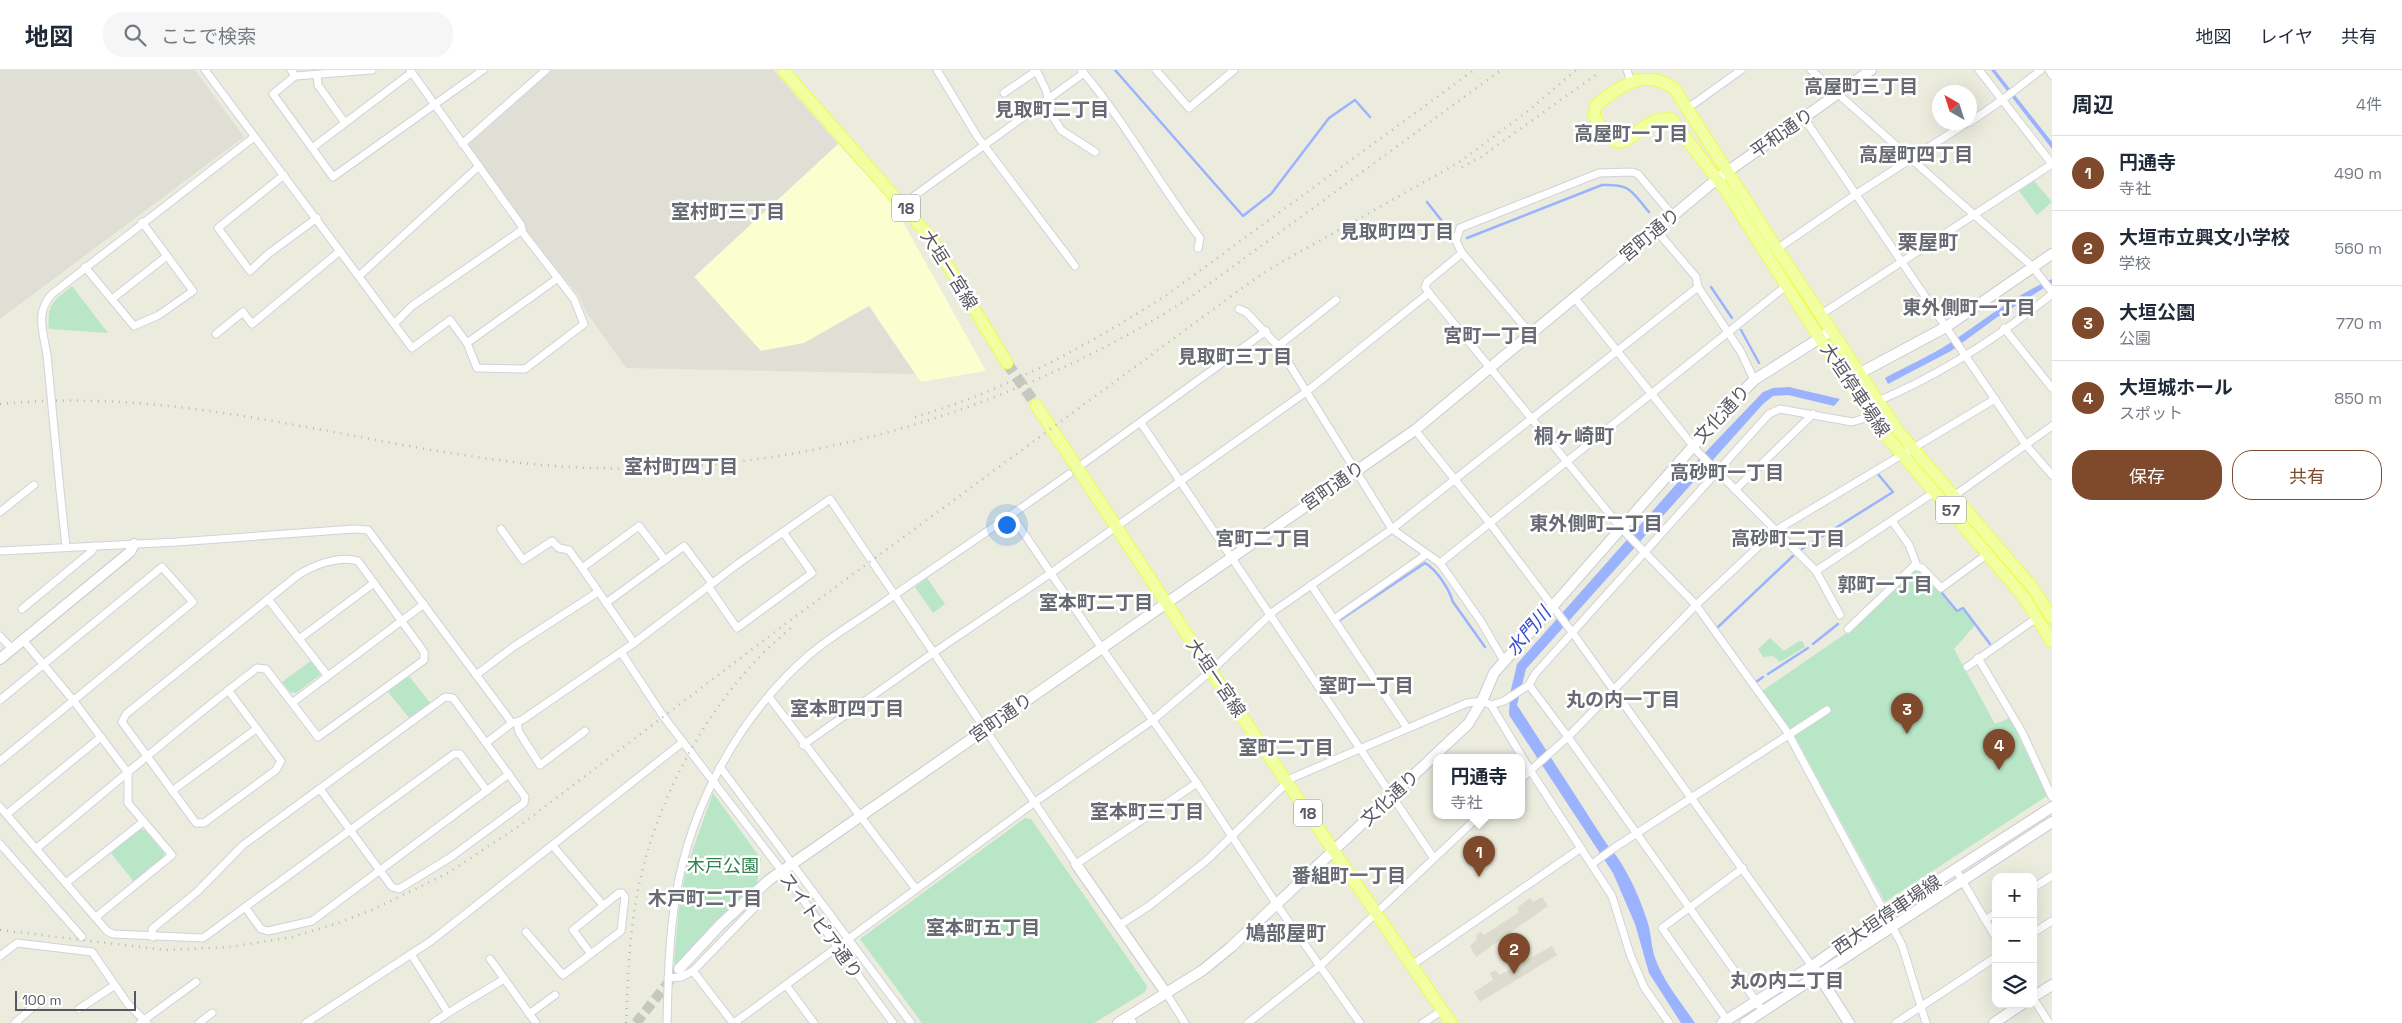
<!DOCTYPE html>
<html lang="ja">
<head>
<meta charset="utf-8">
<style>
  :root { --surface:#fff; --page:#f6f6f7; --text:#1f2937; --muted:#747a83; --line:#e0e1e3; --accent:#7f4a2b }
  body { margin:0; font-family:"Space Grotesk","Noto Sans JP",sans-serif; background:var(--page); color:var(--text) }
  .controls { position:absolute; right:15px; bottom:15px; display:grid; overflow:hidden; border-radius:10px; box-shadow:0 5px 20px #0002 }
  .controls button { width:45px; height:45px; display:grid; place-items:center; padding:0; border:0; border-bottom:1px solid var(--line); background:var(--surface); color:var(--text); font:25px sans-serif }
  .compass { position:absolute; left:1932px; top:15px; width:45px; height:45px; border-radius:50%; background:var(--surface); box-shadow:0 5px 20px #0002; rotate:321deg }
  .scale { position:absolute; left:15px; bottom:12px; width:121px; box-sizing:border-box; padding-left:5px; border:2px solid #575861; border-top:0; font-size:14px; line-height:18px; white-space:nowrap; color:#575861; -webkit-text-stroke:4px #fff; paint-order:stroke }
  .you { position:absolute; left:1006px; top:454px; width:18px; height:18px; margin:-12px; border:4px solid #fff; border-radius:50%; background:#1a73e8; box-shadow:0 0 0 8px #1a73e833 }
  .badge { display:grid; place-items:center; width:32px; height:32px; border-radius:50%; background:var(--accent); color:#fff; font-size:16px; font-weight:700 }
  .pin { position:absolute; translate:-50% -41px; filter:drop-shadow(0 1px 2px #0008) }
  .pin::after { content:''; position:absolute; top:26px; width:18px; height:15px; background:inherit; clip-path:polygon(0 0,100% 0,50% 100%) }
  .popup { position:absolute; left:1433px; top:684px; width:92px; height:65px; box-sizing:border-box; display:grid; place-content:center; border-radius:10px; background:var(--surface); filter:drop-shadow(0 1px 4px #0005); font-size:16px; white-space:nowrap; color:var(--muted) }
  .popup b { font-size:19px; color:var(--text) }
  .popup::after { content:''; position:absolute; left:50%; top:100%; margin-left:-10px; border:10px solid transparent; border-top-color:var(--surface) }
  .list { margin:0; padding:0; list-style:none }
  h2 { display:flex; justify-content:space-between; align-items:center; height:65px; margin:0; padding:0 20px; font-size:21px }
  h2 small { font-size:16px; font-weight:400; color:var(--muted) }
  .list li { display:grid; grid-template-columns:32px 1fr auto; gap:15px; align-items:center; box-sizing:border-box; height:75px; padding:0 20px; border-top:1px solid var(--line) }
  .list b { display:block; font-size:19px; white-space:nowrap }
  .list p { margin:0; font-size:16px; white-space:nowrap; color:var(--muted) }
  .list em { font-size:16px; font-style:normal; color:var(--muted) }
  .actions { display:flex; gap:10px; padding:15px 20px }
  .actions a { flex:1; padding:11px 0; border:1px solid var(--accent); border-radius:20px; text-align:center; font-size:18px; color:var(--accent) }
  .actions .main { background:var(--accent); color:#fff }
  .icon { flex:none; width:28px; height:28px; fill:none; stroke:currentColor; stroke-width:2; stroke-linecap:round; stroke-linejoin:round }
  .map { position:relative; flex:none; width:2052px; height:953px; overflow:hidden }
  header { display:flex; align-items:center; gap:30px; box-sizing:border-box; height:70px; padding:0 25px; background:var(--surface); border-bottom:1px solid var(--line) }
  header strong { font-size:24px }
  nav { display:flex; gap:28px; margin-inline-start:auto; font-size:18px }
  .search { width:350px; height:45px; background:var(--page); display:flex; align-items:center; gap:12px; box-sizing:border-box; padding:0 18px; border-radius:20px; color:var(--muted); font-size:19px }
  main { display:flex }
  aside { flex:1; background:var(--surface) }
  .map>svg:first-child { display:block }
</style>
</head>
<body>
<header>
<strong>地図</strong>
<div class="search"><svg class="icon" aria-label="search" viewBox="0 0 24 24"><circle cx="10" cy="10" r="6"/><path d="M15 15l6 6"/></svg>ここで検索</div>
<nav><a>地図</a><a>レイヤ</a><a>共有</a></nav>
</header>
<main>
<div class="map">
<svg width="2052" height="953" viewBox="0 0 2052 953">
  <rect width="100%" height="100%" fill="#ebecde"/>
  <path fill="#fbffd0" d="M838,74l55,60 93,167 -65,11 -52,-76 -65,37 -43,8 -67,-75z"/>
  <g fill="#dfdfd6">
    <path d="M0,0h195l49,67 -244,182z"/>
    <path d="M552,0h221l65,74 -144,133 67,74 43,-8 65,-37 46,68 -289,-6 -40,-56 -7,-16 -52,-64 -59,-87z"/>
  </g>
  <g fill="#dbdccd">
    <path d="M1542,827l6,9 -72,51 -6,-11 7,-7 -1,-5 5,-2 3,3 35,-23 -2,-4 13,-10 3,4z"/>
    <path d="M1552,876l5,9 -77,47 -6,-10 19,-12 -3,-7 5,-3 5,5z"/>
  </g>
  <g fill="#b8e6c7">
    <path d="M2034,111l18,21 -15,13 -18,-24z"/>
    <path d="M72,216l36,47 -59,-4c-2,-26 4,-27 23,-43z"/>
    <path d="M1918,498l38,43 7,-2 12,16 -21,24 41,75 15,-6 37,78 -162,106 -92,-169 -31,-42 83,-57 69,-65z"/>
    <path d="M927,508l18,26 -12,9 -18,-26z"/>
    <path d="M1770,568l14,13 15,-10 4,1 2,5 -25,15 -7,-6 -10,1 -5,-8z"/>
    <path d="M312,590l7,10 1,5 -24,18 -6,-1 -8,-10z"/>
    <path d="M409,606l22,28 -20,16 -23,-28z"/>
    <path d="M713,723l48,66 -4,24 -42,38 -38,44 -3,-3 5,-54 7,-39z"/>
    <path d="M1025,748l6,1 116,167 -2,6 -51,31h-172l-62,-84z"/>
    <path d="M138,759l7,1 19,23 -1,6 -28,24 -25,-31z"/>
  </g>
  <g fill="#9bb3ff">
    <path d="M1991,0h4l57,72v7z"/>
    <path d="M2052,209v4l-56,35 -45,33 -63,33 -3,-6c22,-12 45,-22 65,-35 34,-23 65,-48 102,-64z"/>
    <path d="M1789,317l51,12 -6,7 -46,-11 -15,1 -10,8 -237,265 -9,36 89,138c19,21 32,50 41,77 4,12 4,26 8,38 8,23 26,44 40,65h-14l-32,-50 -14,-49 -22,-51 -104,-158 1,-21 7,-30 178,-201 68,-71 10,-4z"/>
  </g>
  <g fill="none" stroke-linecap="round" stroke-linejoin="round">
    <g stroke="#9bb3ff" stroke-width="2.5">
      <path d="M1115,0l128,146 28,-22 58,-76 26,-18 15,17"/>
      <path d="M1427,132l22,28"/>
      <path d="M1467,168l135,-53c30,-1 29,6 47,27"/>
      <path d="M1711,217l21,31"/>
      <path d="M1741,260l18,33"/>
      <path d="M1802,479l91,-57 -16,-19"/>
      <path d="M1942,523l15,18 6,-3 27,36"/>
      <path d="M1340,550l85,-57c12,7 24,26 28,39l32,45"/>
      <path d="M1718,557l75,-71"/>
      <path d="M1813,574l25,-20"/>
      <path d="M1768,604l40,-26"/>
      <path d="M1756,612l7,-5"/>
    </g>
    <path stroke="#c6c7bf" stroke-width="10" stroke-dasharray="10 5" stroke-linecap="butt" d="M636,953l43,-54"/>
    <path stroke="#c6c7bf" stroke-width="11" stroke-dasharray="11 5.5" stroke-linecap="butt" d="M1007,293l29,42"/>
    <g stroke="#d1d2da" stroke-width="9">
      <g id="street">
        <path d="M205,0l207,278 38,-28 17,23 10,25 48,1 59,-45 -10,-25 -51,-66 -2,-8 -111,-155"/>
        <path d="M291,0l4,6 77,-6"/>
        <path d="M937,0l40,66 98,130"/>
        <path d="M1036,0l10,20 6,25 9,15 34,22"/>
        <path d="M1156,0l33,38 45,-38"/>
        <path d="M1627,0l3,9"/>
        <path d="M1811,0l222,197 19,25"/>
        <path d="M1979,0l73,94"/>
        <path d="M2049,0l3,5"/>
        <path d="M1082,1c44,52 77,113 118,167l-2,10"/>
        <path d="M317,5l1,10 27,38"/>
        <path d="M295,6l-22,18 60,83 150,-107"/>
        <path d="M1004,23l32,-22"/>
        <path d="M1688,38l53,-38"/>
        <path d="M1804,48l222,327 26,30"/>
        <path d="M1970,52l32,-22 39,-30"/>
        <path d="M462,74l84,-74"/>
        <path d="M312,78l99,-75"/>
        <path d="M284,105l-66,53 32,43 18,-17 49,-36"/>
        <path d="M903,134l181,-131"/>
        <path d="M1656,160l40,47 2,10 43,65 13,28"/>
        <path d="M1777,179l78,-54 113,-73"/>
        <path d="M85,197l49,59 25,-11 34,-24 -51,-69"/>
        <path d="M359,206l120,-110"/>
        <path d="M1429,223l-4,-6 2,-5 35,-29"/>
        <path d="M1574,227l124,155 118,119 24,44"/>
        <path d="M112,229l55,-43"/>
        <path d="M1239,239l7,3 32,34 114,183 48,34 40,57 24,41"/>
        <path d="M1820,245l232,-151"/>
        <path d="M394,254l18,-18 110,-76"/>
        <path d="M2004,258l48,60"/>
        <path d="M1530,263l-68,-80 -6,-12 4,-13 139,-55 33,-1 6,2 35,42"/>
        <path d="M216,264l27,-22 9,12 88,-73"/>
        <path d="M467,273l91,-65"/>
        <path d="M1278,276l58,-46"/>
        <path d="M47,285c-4,-24 -12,-43 5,-61l202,-157"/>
        <path d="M1878,331c62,-26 122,-65 174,-107"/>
        <path d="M1141,353l292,434"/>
        <path d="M1415,360l74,92 83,110 240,334"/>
        <path d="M1084,393l182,-132"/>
        <path d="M60,420l6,57"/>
        <path d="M1735,420l78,-76"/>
        <path d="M1951,428l101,-72"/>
        <path d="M0,442l34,-27"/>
        <path d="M1012,446l89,131 96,136 80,122 83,118"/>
        <path d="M1892,451l17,24 7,18 -2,3"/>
        <path d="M501,459l22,31 29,-19 7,7 10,2 13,18"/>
        <path d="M0,481l177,-9 177,-13 14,1 144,193 10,-3 112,-77 105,-80 91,-64 246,365 121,-81"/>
        <path d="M1440,493l346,-277"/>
        <path d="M1816,501l120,-80"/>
        <path d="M1311,515l96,143"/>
        <path d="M708,516l29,42 75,-55 -29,-41"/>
        <path d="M268,529l59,76"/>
        <path d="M606,533l78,-57 28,37"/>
        <path d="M22,539l70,-58 2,-5"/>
        <path d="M1334,549l93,-65"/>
        <path d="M1848,559l66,-63 8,2 19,20 48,-35"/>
        <path d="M0,566l12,13"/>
        <path d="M299,569l75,-56"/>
        <path d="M23,570l50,60 55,73v30l44,52 -76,62"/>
        <path d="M634,573l-52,-75 57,-42 26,34"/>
        <path d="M621,582l42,64 119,155 111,152"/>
        <path d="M1978,588l44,74 30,65"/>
        <path d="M1967,597l71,-50"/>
        <path d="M476,605l37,-28 85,-55"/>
        <path d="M1529,615l39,52 195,274"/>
        <path d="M769,627l147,192"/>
        <path d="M0,630l162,-133 31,35 -193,159"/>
        <path d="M292,633l132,-99"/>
        <path d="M1491,635l39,65 82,126 18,58 14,33 25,36"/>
        <path d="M517,652l2,10 21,33 45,-34"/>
        <path d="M803,675l130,-92 118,-80 255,-181 123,-99 192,235 75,77 92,128 114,212 24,78"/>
        <path d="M720,697l191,256"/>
        <path d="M1522,708l46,-41 128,-132 79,-74 220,-132"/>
        <path d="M320,719l72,98 7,2 52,-32 73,-54 1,-6 -39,-54"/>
        <path d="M172,721l84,-62"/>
        <path d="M0,737l107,124 6,3 90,4 251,-184h6l27,37"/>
        <path d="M7,744l94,-77"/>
        <path d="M0,774l82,93"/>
        <path d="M553,776l50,59"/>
        <path d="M37,778c73,-60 145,-123 220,-180l9,1 52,68 106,-77v-8l-66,-91c-19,-6 -44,4 -60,14l-172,139 -4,8 74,101h8l72,-53 5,-9 -53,-71"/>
        <path d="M1592,794l22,-16 213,-138"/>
        <path d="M1956,800l40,68"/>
        <path d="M66,813l77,-61"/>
        <path d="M2033,818l19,-12"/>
        <path d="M245,837l16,22 7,2 44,-10 197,-147"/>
        <path d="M1985,850l11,-7"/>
        <path d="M1118,856l31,-20 57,-45 86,-83 175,-75 15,-2 9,4 13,-4 25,-16 6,-11 234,-260 11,-5 72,13 20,-6"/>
        <path d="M526,862l37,43 58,-44 4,-34 -3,-4h-3l-46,37 18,24"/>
        <path d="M2033,863l19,-12"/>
        <path d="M153,867l-1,-8 46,-38 45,-46 202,-148 8,1 33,45 26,-20"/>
        <path d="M411,884l37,59 -15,10"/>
        <path d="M0,886l17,-13 75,9 36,52 19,19"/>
        <path d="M490,889l46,64"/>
        <path d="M1412,895l169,-117"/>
        <path d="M693,901l40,52"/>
        <path d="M668,908l13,-1 12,-6 62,-64 3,-6 -1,-11"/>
        <path d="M786,915l28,38"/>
        <path d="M1166,923l19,30"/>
        <path d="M2033,928l16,25"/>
        <path d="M79,939l36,-24"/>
        <path d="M448,943l56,-34"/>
        <path d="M529,944l26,-19"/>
        <path d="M1129,946l4,7"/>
        <path d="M1727,950l-65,-92 81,-60"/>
        <path d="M15,953l25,-22"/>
        <path d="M140,953l56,-41"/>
        <path d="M199,953l13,-10"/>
        <path d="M306,953l125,-82 252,-199"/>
        <path d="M667,953c1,-42 2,-86 9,-128 15,-90 63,-179 133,-240 22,-19 50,-35 74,-52 62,-43 125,-85 186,-129"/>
        <path d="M734,953l301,-221 118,-82 58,-49 63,-60 118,-82 306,-242"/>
        <path d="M1248,953l72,-57 159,-150"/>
        <path d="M1423,953l20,-13"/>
        <path d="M1896,953l100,-66"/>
      </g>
    </g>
    <g stroke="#c9cad4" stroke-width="12">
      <g id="secondary">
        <path d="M1847,310l99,-53 106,-73"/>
        <path d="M0,589l130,-107 4,-8"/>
        <path d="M1076,794l90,129"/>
        <path d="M679,899l42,-45 48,-44 646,-450 302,-251 154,-109"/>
        <path d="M1816,901l33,52"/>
        <path d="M2033,927l19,-12"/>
        <path d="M1118,953l85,-53 28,-23 237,-223 14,-23 12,-28 231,-263 29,-30 77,-49"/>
        <path d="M1722,953l90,-57 74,-52 166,-107"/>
        <path d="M1745,953l307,-201"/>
        <path d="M1994,953l28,-19"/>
      </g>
    </g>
    <g stroke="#f3fa49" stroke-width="13">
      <g id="primary">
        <path d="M783,0l148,168 76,125"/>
        <path d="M1036,335l175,266 240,352"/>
        <path d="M2052,548l-20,-31 -134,-156 -121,-182 -103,-161c-28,-18 -48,-6 -73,13l-5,4 -2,10c32,61 38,-1 77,4l4,5 52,68 111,175 46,66 140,164 28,45"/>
      </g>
    </g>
    <use href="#street" stroke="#fff" stroke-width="7"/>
    <use href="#secondary" stroke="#fff" stroke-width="10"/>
    <use href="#primary" stroke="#f0ffa0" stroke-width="11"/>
    <g stroke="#b7b7b8" stroke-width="2.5" stroke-dasharray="1 6" stroke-linecap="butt">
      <path d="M1462,97l19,-10 116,-83"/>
      <path d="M0,334c181,-18 345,39 522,59 219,24 441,-32 630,-142 45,-26 85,-58 127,-88 74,-54 148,-109 222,-163"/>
      <path d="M915,347c90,-26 174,-72 253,-123l306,-224"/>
      <path d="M0,860l166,20 63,-3 63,-10 46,-14 36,-14 74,-36 74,-49 266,-202 457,-336 28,-19 185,-104 69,-51 49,-42"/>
      <path d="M626,953c2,-43 3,-86 11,-128 18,-98 78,-208 158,-270"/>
    </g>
    <g stroke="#d1d2da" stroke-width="9" stroke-linecap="butt">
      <path id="street-bridge" d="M47,285l13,135"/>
    </g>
    <use href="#street-bridge" stroke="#fff" stroke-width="7"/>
  </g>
  <g text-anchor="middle" stroke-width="5" stroke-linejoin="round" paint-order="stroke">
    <g fill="#fff" stroke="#898a90" stroke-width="1">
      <rect x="892" y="124.5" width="28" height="27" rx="4"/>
      <rect x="1936" y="426.5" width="30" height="27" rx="4"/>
      <rect x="1294" y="729.5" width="28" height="27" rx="4"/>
    </g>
    <g font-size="16" font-weight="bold" fill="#575861">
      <text x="906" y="144">18</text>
      <text x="1951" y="446">57</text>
      <text x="1308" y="749">18</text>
    </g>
    <g font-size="18" fill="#575861" stroke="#fff">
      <text transform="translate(1782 63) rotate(-35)" y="6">平和通り</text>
      <text transform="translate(1650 165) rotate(-40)" y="6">宮町通り</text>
      <text transform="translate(949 200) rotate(58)" y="6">大垣一宮線</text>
      <text transform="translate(1855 320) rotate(56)" y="6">大垣停車場線</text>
      <text transform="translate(1722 344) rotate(-47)" y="6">文化通り</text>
      <text transform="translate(1333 416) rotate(-35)" y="6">宮町通り</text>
      <text transform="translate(1216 608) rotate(56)" y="6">大垣一宮線</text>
      <text transform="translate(1001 648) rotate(-35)" y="6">宮町通り</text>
      <text transform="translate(1390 728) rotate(-43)" y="6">文化通り</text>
      <text transform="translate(1887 845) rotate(-34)" y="6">西大垣停車場線</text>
      <text transform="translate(821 856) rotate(54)" y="6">スイトピア通り</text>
    </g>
    <g font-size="18" fill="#2e824d" stroke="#fff">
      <text x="723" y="802">木戸公園</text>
    </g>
    <g font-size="19" font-weight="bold" fill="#686a73" stroke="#fff">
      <text x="1861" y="23">高屋町三丁目</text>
      <text x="1052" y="46">見取町二丁目</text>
      <text x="1631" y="70">高屋町一丁目</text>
      <text x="1916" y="91">高屋町四丁目</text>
      <text x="728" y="148">室村町三丁目</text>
      <text x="1397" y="168">見取町四丁目</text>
      <text x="1969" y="244">東外側町一丁目</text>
      <text x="1491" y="272">宮町一丁目</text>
      <text x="1235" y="293">見取町三丁目</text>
      <text x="681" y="403">室村町四丁目</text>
      <text x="1727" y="409">高砂町一丁目</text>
      <text x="1596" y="460">東外側町二丁目</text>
      <text x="1263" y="475">宮町二丁目</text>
      <text x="1788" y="475">高砂町二丁目</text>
      <text x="1885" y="521">郭町一丁目</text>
      <text x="1096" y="539">室本町二丁目</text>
      <text x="1366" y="622">室町一丁目</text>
      <text x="1623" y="636">丸の内一丁目</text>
      <text x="847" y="645">室本町四丁目</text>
      <text x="1286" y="684">室町二丁目</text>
      <text x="1147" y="748">室本町三丁目</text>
      <text x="1349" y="812">番組町一丁目</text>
      <text x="705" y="835">木戸町二丁目</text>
      <text x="983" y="864">室本町五丁目</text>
      <text x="1787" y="917">丸の内二丁目</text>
    </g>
    <g font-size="19" font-style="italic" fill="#374fc9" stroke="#fff">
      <text transform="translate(1528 561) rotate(-50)" y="7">水門川</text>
    </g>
    <g font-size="20" font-weight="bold" fill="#686a73" stroke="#fff">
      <text x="1928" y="179">栗屋町</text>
      <text x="1574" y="373">桐ヶ崎町</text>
      <text x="1286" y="870">鳩部屋町</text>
    </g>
  </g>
</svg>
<div class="controls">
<button>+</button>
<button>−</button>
<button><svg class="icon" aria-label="layers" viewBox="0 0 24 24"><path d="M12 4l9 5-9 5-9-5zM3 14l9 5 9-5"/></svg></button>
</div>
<svg class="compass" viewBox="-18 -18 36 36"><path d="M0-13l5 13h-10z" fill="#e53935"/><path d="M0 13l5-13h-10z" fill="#747a83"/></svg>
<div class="scale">100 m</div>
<div class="you"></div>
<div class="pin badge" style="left:1479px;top:807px">1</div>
<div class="popup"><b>円通寺</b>寺社</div>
<div class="pin badge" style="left:1514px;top:904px">2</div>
<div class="pin badge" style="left:1907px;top:664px">3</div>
<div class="pin badge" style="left:1999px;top:700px">4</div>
</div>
<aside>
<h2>周辺<small>4件</small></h2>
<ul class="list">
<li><span class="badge">1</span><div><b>円通寺</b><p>寺社</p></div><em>490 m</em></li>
<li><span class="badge">2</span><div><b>大垣市立興文小学校</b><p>学校</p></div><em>560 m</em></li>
<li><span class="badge">3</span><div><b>大垣公園</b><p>公園</p></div><em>770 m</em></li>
<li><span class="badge">4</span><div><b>大垣城ホール</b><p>スポット</p></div><em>850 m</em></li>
</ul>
<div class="actions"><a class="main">保存</a><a>共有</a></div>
</aside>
</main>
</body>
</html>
